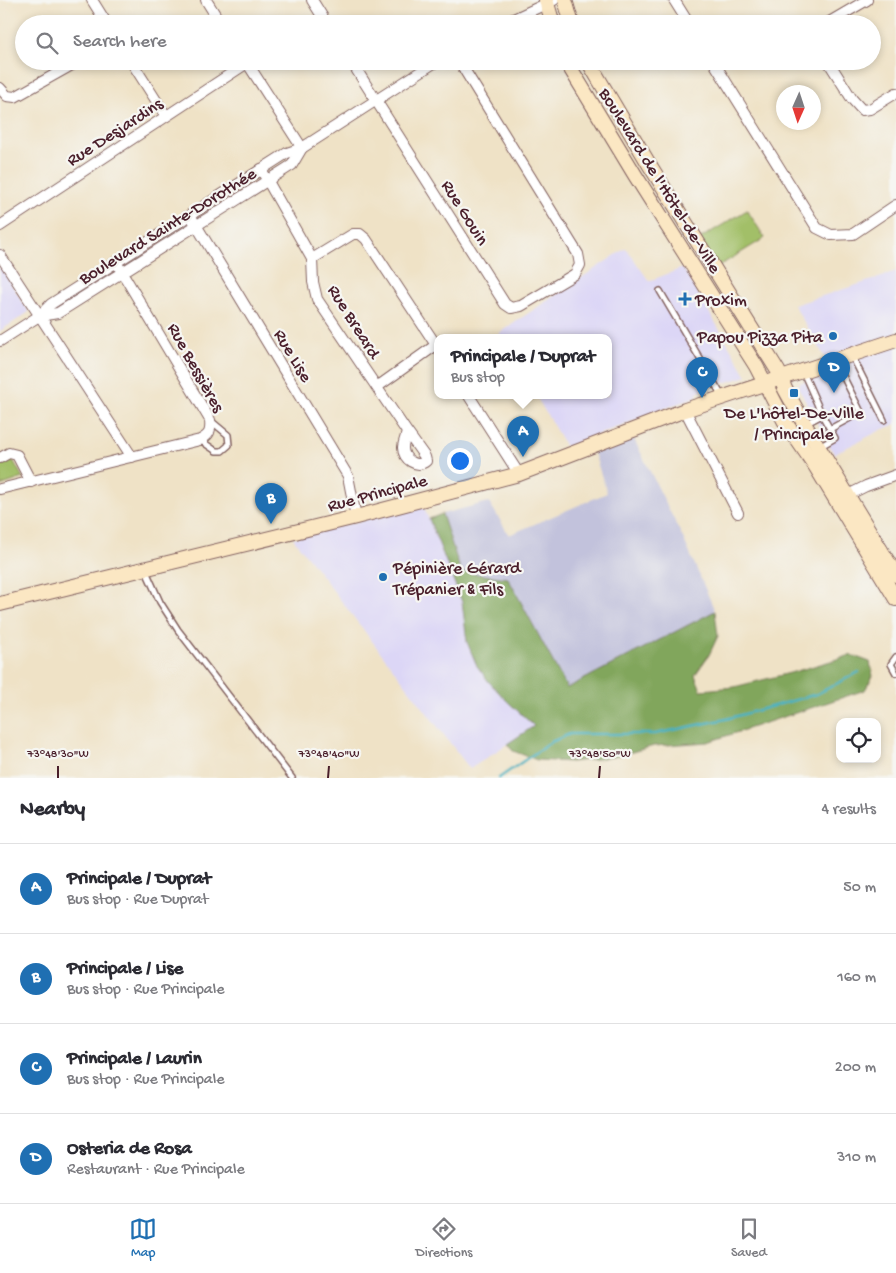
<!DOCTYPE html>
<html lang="en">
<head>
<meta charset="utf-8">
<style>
  :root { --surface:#fff; --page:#f7f7f7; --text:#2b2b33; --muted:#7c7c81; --line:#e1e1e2; --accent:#1f6fb2 }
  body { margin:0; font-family:"Gochi Hand",sans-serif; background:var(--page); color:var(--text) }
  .controls { position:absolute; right:15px; bottom:15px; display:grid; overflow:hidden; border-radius:10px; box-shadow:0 2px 8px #0003 }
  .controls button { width:45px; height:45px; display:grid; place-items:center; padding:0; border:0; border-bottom:1px solid var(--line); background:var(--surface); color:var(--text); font:25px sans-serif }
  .compass { position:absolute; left:776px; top:85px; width:45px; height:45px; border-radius:50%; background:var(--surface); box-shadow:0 2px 8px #0003; rotate:183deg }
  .you { position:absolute; left:459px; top:460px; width:18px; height:18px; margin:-12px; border:4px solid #fff; border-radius:50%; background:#1a73e8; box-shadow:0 0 0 8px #1a73e833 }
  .badge { display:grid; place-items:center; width:32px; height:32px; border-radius:50%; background:var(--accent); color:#fff; font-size:16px; font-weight:700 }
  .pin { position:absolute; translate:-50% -41px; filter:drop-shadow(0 1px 2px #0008) }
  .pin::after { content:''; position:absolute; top:26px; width:18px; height:15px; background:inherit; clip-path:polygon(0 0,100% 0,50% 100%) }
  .popup { position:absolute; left:434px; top:334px; width:178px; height:65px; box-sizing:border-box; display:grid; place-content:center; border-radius:10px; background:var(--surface); filter:drop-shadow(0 1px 4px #0005); font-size:16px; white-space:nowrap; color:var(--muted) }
  .popup b { font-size:19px; color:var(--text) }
  .popup::after { content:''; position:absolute; left:50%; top:100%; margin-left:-10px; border:10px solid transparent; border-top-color:var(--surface) }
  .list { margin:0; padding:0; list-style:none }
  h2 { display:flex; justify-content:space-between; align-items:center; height:65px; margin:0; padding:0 20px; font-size:21px }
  h2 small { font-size:16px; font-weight:400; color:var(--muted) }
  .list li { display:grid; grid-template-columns:32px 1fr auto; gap:15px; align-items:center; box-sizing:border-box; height:90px; padding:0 20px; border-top:1px solid var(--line) }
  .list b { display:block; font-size:19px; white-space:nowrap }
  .list p { margin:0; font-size:16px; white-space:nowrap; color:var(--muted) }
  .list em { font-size:16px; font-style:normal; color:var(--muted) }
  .icon { flex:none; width:28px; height:28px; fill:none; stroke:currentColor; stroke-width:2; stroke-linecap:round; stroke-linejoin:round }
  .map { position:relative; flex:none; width:896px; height:778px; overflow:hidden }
  .search { position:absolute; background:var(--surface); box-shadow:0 2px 8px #0003; left:15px; right:15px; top:15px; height:55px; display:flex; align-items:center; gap:12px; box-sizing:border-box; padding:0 18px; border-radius:28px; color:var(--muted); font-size:19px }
  .sheet { height:425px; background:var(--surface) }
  nav { display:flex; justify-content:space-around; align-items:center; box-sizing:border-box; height:70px; border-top:1px solid var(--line); background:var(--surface); font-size:14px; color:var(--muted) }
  nav a { display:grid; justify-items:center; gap:2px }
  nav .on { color:var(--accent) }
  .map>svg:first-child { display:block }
</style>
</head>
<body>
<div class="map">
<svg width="896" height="778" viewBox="0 0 896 778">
  <rect width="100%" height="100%" fill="#f6f6f2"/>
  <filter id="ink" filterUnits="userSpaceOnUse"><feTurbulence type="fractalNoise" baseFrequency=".02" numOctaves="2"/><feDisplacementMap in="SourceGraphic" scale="10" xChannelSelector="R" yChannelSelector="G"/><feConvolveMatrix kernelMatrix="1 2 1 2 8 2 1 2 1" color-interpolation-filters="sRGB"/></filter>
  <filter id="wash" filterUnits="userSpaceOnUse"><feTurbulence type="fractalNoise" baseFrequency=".0096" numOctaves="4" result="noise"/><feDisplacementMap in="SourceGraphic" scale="20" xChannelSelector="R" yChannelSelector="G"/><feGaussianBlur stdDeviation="1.12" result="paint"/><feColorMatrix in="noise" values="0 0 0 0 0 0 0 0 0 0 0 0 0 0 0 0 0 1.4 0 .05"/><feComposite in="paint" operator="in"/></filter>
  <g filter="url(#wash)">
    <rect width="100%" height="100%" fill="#efe2c6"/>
    <g fill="#dcd6f6">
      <path d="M626,248l23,33 34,-13 64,108 -39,12 -11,5v3l-131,51 -30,-51h72v-58h-106l-3,-5z"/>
      <path d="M0,266l29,46 -29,19z"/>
      <path d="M896,271v153l-13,5 -49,25 -36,-67 2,-4 33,-12 -39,-66 88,-28z"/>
      <path d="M423,505l39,97 5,40 22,40 45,44 -64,43 -177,-231z"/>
    </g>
    <path fill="#c2c2dc" d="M632,435l52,105 31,71 -148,78 -59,-110 -47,-7 -19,-58 47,-12 20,33 98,-42 -13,-40z"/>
    <g fill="#a2bf67" stroke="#766f49">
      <path d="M747,210l18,28 -51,31 -18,-28z"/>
      <path d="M8,459l5,1 10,18 -23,8v-23z"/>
    </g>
    <path fill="#81a65c" stroke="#666244" d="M442,514l19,58 47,6 59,110 148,-77 3,25 -9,19 -14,20 6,15 33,-3 56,-14 61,-18 19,7 3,14 -8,14 -157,52 -54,4 -40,11 -43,5 -34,-2 -24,-9 -6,-7 27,-18 -27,-25 -18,-19 -12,-16 -10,-24 -5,-40 -33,-83z"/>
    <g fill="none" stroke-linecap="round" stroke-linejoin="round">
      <path stroke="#41afbf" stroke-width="2.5" d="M499,778l52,-36 19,-8h85l71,-15 91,-25 42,-22"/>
    </g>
  </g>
  <g filter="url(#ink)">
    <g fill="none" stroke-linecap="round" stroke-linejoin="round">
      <g stroke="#846361" stroke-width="8">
        <g id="lane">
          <path d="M660,291l62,105"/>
          <path d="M852,356l32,64"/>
          <path d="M803,372l19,43"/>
          <path d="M805,424l17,-9 13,23 -16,9"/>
          <path d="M830,429l31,-17 -25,-50"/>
          <path d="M200,440l16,11h6l7,-6 -1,-10 -18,-15"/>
          <path d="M146,571l14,31 18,28 114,148"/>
          <path d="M896,657l-5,7 5,9"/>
        </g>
      </g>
      <g stroke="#846361" stroke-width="12">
        <g id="street">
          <path d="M92,0l15,24"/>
          <path d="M206,0l15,24"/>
          <path d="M312,0l15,24"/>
          <path d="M674,0l15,24"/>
          <path d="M503,24l51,-24"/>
          <path d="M826,24l41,-24"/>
          <path d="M131,61l35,55"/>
          <path d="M246,61l56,87"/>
          <path d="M351,61l154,243 6,4 10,-2 54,-32 5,-9 -2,-11 -119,-193"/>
          <path d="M713,61l104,167 14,7 22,-1 43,-29"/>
          <path d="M828,61l24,38 10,11 8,-1 26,-16"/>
          <path d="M0,88l7,8 8,1 64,-36"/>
          <path d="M261,169l51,90 1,23 4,17 90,133c-1,5 -4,11 -4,16 0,11 14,21 23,13l-1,-4 -18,-25"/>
          <path d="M190,215l158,261 8,41"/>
          <path d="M0,226l247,-163"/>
          <path d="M0,255l132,202"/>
          <path d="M312,259l41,-25h7l6,5 72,109"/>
          <path d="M39,316l19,-3 234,-148 10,-17"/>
          <path d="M0,341l39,-25 12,-12 236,-151 15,-5 135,-87"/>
          <path d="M377,387l59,-42"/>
          <path d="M469,396l50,78"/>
          <path d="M685,410l53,103"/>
          <path d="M0,458l9,-5 8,2 14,27"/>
          <path d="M0,489l200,-49c10,-5 11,-9 10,-20l-94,-158"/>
          <path d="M842,498l24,-12 30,-11"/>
        </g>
      </g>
      <g stroke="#846361" stroke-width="16">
        <g id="secondary">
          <path d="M546,0l7,24"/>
          <path d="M565,0l7,24"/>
          <path d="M566,61l69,114 121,191 29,56 31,45 80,132"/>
          <path d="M588,61l61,103 129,207 7,18 20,36 91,150"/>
          <path d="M0,604l356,-87 163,-43 166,-64 211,-70"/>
        </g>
      </g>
      <use href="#lane" stroke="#fff" stroke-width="5"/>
      <use href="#street" stroke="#fff" stroke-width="10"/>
      <use href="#secondary" stroke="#fbe7c3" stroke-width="14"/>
    </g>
  </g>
  <path fill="none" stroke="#4a1f2b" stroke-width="2" d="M58,778v-12M328,778l1,-12M599,778l1,-12"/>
  <g fill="#1f6fb2" stroke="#f6f6f2" stroke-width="2">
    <path d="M682.5 291.5h5v5h5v5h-5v5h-5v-5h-5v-5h5z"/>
    <circle cx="833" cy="336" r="5"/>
    <rect x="789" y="388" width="10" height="10" rx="2.5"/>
    <circle cx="383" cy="577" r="5"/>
  </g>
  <g text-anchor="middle" stroke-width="4.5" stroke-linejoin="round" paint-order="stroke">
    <g font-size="18" fill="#4a1f2b" stroke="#f6f6f2">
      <text transform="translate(114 131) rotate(-33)" y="6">Rue Desjardins</text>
      <text transform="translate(661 180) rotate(58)" y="6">Boulevard de l'Hôtel-de-Ville</text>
      <text transform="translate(466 212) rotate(58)" y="6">Rue Gouin</text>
      <text transform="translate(167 225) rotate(-32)" y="6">Boulevard Sainte-Dorothée</text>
      <text transform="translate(355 321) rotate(58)" y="6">Rue Breard</text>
      <text transform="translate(294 355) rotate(59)" y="6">Rue Lise</text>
      <text transform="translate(197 367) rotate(61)" y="6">Rue Bessières</text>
      <text transform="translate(377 492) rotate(-15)" y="6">Rue Principale</text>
    </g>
    <g font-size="18" fill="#4a1f2b" stroke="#f6f6f2" text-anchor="start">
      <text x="695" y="305">Proxim</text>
      <text x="823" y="342" text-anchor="end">Papou Pizza Pita</text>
      <text x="794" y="418" text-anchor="middle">De L'hôtel-De-Ville<tspan x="794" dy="21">/ Principale</tspan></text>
      <text x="393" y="573">Pépinière Gérard<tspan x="393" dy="21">Trépanier &amp; Fils</tspan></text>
    </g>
  </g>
  <g font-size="12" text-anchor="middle" fill="#4a1f2b" stroke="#f6f6f2" stroke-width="4.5" stroke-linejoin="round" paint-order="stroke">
    <text x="58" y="757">73°48'30"W</text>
    <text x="329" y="757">73°48'40"W</text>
    <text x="600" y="757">73°48'50"W</text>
  </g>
</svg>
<div class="controls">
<button><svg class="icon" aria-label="locate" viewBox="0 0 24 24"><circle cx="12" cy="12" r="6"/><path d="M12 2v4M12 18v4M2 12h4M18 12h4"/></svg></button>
</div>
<svg class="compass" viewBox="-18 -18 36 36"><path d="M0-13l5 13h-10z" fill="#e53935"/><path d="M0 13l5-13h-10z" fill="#7c7c81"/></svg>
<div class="you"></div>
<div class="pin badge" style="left:523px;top:457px">A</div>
<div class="popup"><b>Principale / Duprat</b>Bus stop</div>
<div class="pin badge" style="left:271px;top:524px">B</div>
<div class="pin badge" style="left:702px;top:398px">C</div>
<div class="pin badge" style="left:834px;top:393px">D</div>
<div class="search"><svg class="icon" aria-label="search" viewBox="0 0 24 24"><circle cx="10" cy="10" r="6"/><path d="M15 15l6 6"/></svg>Search here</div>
</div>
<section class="sheet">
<h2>Nearby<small>4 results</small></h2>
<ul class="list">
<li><span class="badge">A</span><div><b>Principale / Duprat</b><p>Bus stop · Rue Duprat</p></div><em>50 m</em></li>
<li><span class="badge">B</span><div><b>Principale / Lise</b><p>Bus stop · Rue Principale</p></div><em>160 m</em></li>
<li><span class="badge">C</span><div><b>Principale / Laurin</b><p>Bus stop · Rue Principale</p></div><em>200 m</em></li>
<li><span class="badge">D</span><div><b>Osteria de Rosa</b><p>Restaurant · Rue Principale</p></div><em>310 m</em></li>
</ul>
</section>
<nav>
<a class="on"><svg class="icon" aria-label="map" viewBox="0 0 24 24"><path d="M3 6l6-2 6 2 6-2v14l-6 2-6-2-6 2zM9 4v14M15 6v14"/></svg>Map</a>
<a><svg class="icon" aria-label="directions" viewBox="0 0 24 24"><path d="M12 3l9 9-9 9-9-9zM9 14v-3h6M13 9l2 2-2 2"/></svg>Directions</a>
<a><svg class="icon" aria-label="saved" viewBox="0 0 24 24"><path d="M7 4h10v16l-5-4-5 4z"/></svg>Saved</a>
</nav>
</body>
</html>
